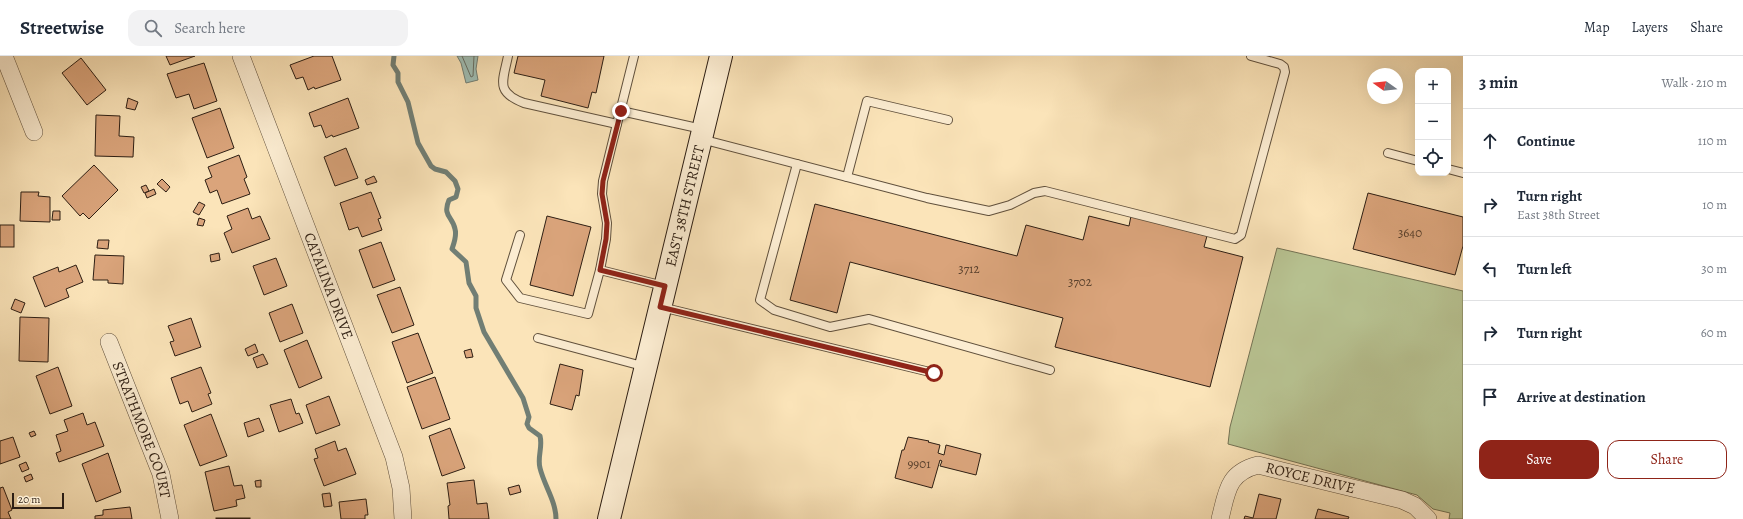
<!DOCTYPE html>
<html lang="en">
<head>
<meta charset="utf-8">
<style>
  :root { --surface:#fff; --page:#f2f2f3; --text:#1f2937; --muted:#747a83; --line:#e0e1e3; --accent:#8f2418 }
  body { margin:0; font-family:Alegreya,serif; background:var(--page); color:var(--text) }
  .controls { position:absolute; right:12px; top:12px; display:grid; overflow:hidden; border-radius:8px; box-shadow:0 4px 16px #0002 }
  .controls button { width:36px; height:36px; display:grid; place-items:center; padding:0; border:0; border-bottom:1px solid var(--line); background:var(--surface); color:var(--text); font:20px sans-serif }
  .compass { position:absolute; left:1367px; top:12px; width:36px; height:36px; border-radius:50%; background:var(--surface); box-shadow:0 4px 16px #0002; rotate:285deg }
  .scale { position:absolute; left:12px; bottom:10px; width:52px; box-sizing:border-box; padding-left:4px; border:2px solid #2d1e13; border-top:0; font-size:11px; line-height:14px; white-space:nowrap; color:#2d1e13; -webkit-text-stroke:3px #fcedd2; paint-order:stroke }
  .stop { position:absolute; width:12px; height:12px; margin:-9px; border:3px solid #8f2418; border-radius:50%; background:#fff }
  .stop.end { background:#8f2418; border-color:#fff; box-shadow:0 1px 4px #0008 }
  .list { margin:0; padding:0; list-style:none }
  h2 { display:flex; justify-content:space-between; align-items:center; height:52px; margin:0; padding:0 16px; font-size:17px }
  h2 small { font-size:13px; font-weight:400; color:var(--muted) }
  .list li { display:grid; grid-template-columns:26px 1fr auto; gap:12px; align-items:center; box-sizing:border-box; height:64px; padding:0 16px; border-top:1px solid var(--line) }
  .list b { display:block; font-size:15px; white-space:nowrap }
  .list p { margin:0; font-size:13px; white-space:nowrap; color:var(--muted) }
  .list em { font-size:13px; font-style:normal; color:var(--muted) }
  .actions { display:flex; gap:8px; padding:12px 16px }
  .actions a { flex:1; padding:9px 0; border:1px solid var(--accent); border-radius:12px; text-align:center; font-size:14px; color:var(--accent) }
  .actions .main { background:var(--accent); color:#fff }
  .icon { flex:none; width:22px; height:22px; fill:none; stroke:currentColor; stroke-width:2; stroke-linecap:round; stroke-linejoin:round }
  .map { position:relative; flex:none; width:1463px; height:463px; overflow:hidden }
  header { display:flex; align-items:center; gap:24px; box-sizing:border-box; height:56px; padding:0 20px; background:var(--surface); border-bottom:1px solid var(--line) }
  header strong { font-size:19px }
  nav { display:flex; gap:22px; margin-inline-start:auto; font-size:14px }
  .search { width:280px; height:36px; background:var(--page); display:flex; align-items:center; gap:10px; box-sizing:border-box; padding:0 14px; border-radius:12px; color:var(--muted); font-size:15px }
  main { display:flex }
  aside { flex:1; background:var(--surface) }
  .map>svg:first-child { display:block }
</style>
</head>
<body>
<header>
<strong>Streetwise</strong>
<div class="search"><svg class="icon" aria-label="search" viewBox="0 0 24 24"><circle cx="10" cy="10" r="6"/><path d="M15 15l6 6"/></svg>Search here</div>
<nav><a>Map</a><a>Layers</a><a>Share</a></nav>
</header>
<main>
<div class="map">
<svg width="1463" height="463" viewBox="0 0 1463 463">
  <rect width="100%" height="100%" fill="#fbe4b9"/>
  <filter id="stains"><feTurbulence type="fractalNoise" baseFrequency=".005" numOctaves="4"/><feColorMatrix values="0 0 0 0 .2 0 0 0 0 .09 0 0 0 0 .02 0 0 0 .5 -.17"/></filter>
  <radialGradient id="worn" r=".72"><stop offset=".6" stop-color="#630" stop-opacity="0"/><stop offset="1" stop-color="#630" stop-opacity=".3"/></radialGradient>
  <path fill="#b9c594" stroke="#737254" d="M1277,192l186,43v228h-14l1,-6 -17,-4 -16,-14 -189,-51 2,-17z"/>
  <path fill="#9fbeb5" stroke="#717e74" d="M457,0h21l-2,13 2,11 -12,3 -5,-20z"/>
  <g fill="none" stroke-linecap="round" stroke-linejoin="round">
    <path stroke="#666e64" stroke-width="1" d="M462,0l9,21 2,-1 1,-20"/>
    <path stroke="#717e74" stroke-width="5" d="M394,0l-1,9 5,8v9l10,20 10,41 13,23 4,3 11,3 9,9 3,8 -2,8 -7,3c-7,16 4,17 6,29 2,7 -1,14 -3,20l14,13 3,21 7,13v12l8,24 39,66 6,19 -2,7 2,4 11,8c3,11 -3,21 0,32 4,17 16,33 16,51"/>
  </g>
  <g fill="#daa47b" stroke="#2d1e13">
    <path d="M166,0h29l-25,9z"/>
    <path d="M314,0h18l9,24 -26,9 -1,-2 -6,3 -5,-13 -7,2 -6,-14z"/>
    <path d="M518,0h86l-8,37 -4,-1 -4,16 -47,-12 4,-16 -31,-7z"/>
    <path d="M81,2l25,32 -19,15 -25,-32z"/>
    <path d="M204,7l13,38 -23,8 -5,-15 -13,4 -9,-24z"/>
    <path d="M128,42l10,4 -3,8 -9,-2z"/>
    <path d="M348,42l11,30 -26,9 -1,-2 -6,3 -5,-13 -7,2 -5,-14z"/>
    <path d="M220,52l14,40 -27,10 -15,-40z"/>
    <path d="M96,59l24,1 -1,20 15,1 -1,20 -38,-1z"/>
    <path d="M346,92l12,30 -23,8 -11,-29z"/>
    <path d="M239,99l8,22 -3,2 6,15 -28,10 -5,-14 -7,3 -5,-13 7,-3 -4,-10z"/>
    <path d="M94,109l24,25 -29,29 -6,-6 -3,3 -18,-20z"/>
    <path d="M374,120l3,6 -10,3 -2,-5z"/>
    <path d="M162,123l8,8 -4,5 -9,-8z"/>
    <path d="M146,129l3,6 -5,2 -3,-6z"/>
    <path d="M154,133l2,5 -9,4 -2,-5z"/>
    <path d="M21,136h18l-1,4 12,1v25l-30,-1z"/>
    <path d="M371,136l10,26 -3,1 4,11 -20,7 -4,-10 -9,3 -9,-27z"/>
    <path d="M1368,137l95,24v29l-8,29 -102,-26z"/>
    <path d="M199,146l6,3 -6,10 -6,-3z"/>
    <path d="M815,148l202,52 9,-31 57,15 6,-24 40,10 2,-10 76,20 -3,11 39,10 -33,130 -155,-40 8,-29 -213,-56 -13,51 -47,-13z"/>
    <path d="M248,152l4,11 8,-3 10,23 -38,14 -8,-20 8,-4 -5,-13z"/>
    <path d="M53,155h7v9h-8z"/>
    <path d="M547,160l44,11 -18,69 -43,-11z"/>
    <path d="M199,162l6,2 -2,6 -6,-1z"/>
    <rect x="0" y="169" width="14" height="22"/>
    <path d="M98,184h11l-1,9 -11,-1z"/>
    <path d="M381,186l14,38 -22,8 -14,-38z"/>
    <path d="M219,197l1,7 -9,2 -1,-7z"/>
    <path d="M95,199l29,1 -1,28 -15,-1v-3h-15z"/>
    <path d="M276,202l11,28 -23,9 -11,-29z"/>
    <path d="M76,209l7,17 -17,7 3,8 -24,10 -12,-30 25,-10 1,5z"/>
    <path d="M400,231l14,38 -22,8 -15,-38z"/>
    <path d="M15,243l10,4 -4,10 -10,-4z"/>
    <path d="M292,248l11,29 -23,9 -11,-29z"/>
    <path d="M20,261l29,1 -1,44 -29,-1z"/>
    <path d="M191,262l10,29 -26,9 -5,-14 4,-1 -6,-15z"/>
    <path d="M418,277l15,40 -26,10 -15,-41z"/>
    <path d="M307,284l15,38 -23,10 -15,-38z"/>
    <path d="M255,288l3,8 -10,4 -3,-7z"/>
    <path d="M471,293l2,8 -7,1 -2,-7z"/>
    <path d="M263,298l5,10 -11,4 -4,-10z"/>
    <path d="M560,308l23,6 -4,26 -3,-1 -4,15 -22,-6z"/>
    <path d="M58,311l14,39 -22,8 -14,-38z"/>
    <path d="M201,311l10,26 -3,1 4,10 -20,8 -4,-11 -8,3 -9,-26z"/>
    <path d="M435,321l15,42 -28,10 -15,-42z"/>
    <path d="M329,340l11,29 -24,9 -10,-29z"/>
    <path d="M291,343l5,15 3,-1 4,10 -24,9 -9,-27z"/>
    <path d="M83,357l4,12 8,-3 9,24 -45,16 -3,-9 5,-2 -5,-16 12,-4 -4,-11z"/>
    <path d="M211,358l16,42 -27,10 -16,-41z"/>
    <path d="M259,362l5,13 -16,6 -4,-14z"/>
    <path d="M450,372l15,40 -23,8 -13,-40z"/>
    <path d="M34,375l2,4 -5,2 -2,-4z"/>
    <path d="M13,381l7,20 -20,7v-23z"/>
    <path d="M908,381l21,4 -1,1 12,3 -2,8 6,2 2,-10 35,9 -5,21 -36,-9 2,-5 -2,-1 -8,28 -37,-10 7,-28h2z"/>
    <path d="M335,385l3,10 8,-3 10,26 -32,12 -10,-27 4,-1 -3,-9z"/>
    <path d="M108,397l13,39 -25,10 -14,-38z"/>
    <path d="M26,406l3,7 -7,3 -3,-7z"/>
    <path d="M229,410l5,20 8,-1 3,13 -9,2 1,6 -23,5 -9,-39z"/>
    <path d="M31,418l2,5 -7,3 -2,-5z"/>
    <path d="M261,424v7h-5l-1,-6z"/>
    <path d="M474,424l3,24 10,-1 2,16h-40l-1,-13 2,-1 -3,-22z"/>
    <path d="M519,429l2,7 -11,3 -2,-7z"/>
    <path d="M3,431l9,23 -4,2 3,7h-11v-31z"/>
    <path d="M330,437l2,13 -8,1 -2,-13z"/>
    <path d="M1259,438l22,5 -5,20h-32l1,-3 8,2z"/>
    <path d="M366,443l2,16h-3v4h-24l-2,-17z"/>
    <path d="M130,451l2,12h-37v-3l8,-1v-5z"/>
    <path d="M1318,453l31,8 -1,2h-33z"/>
    <rect x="216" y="462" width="34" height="1"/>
  </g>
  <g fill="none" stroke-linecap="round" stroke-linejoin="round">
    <g stroke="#60503c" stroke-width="10">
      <g id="lane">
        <path d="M508,0c-5,25 -13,36 16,47l93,21 17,-68"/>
        <path d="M621,55l81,18"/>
        <path d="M617,68l-14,57 -1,13 5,29 -1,16 -6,31 64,16"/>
        <path d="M701,83l226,59 62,13 21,-6 24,-12 11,-2 190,48 6,-4 44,-163 -1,-5 -4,-3 -29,-8"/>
        <path d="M1388,97l30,8"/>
        <path d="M797,108l-37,136 14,10 56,17 39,-8 181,51"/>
        <path d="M1448,113l15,4"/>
        <path d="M847,121l20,-76 81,19"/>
        <path d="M520,179l-14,45 14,18 68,16 12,-44"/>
        <path d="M661,251l273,66"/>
        <path d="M538,282l108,29"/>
      </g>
    </g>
    <g stroke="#60503c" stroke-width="18">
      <g id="street">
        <path d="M4,0l30,76"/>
        <path id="s1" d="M241,0l153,401 7,31 2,31"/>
        <path id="s2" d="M109,286l52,132 9,45"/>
        <path id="s3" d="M1220,463c7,-27 7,-46 38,-54l144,35 13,6 13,13"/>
      </g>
    </g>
    <g stroke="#2d1e13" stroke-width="24">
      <g id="secondary">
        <path id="s4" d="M609,463l112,-463"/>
      </g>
    </g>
    <use href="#lane" stroke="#fcedd2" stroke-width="8"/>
    <use href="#street" stroke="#fcedd2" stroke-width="17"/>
    <use href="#secondary" stroke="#fcedd2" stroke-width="22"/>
  </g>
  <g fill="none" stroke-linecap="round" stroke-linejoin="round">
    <path stroke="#8f2418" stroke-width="5" d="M621,55l-18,70 -1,13 5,29 -1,16 -6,31 65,16 -5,21 274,66"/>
  </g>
  <g text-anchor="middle" stroke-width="3.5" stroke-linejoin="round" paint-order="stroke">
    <g font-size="13" fill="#58402d">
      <text x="1410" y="181">3640</text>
      <text x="969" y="217">3712</text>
      <text x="1080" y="230">3702</text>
      <text x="919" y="412">9901</text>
    </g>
    <g font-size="15" fill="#2d1e13" stroke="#fcedd2">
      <text dy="5" stroke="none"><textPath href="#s4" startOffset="322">EAST 38TH STREET</textPath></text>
      <text dy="5" stroke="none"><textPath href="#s1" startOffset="246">CATALINA DRIVE</textPath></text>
      <text dy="5" stroke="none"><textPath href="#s2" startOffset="94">STRATHMORE COURT</textPath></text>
      <text dy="5" stroke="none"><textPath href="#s3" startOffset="125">ROYCE DRIVE</textPath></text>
    </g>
  </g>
  <rect width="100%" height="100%" filter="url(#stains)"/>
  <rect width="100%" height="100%" fill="url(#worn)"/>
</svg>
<div class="controls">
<button>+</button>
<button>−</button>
<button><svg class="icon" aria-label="locate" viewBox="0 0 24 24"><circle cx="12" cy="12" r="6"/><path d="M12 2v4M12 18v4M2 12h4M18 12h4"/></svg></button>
</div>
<svg class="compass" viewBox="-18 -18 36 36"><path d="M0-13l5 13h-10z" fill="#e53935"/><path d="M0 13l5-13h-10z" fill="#747a83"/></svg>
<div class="scale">20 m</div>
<div class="stop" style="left:934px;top:317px"></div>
<div class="stop end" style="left:621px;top:55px"></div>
</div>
<aside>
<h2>3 min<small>Walk · 210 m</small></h2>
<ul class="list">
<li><svg class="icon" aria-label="ahead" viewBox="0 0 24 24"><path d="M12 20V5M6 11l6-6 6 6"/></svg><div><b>Continue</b></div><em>110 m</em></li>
<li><svg class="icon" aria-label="right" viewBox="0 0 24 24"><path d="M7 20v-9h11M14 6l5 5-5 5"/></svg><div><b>Turn right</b><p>East 38th Street</p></div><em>10 m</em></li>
<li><svg class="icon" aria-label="left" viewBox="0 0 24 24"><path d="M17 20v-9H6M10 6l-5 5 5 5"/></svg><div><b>Turn left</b></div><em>30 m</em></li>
<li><svg class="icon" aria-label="right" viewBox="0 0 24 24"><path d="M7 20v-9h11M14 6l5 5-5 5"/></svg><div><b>Turn right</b></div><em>60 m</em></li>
<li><svg class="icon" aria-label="arrive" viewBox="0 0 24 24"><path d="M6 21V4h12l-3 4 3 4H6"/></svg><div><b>Arrive at destination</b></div></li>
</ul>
<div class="actions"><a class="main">Save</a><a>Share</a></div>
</aside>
</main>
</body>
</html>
